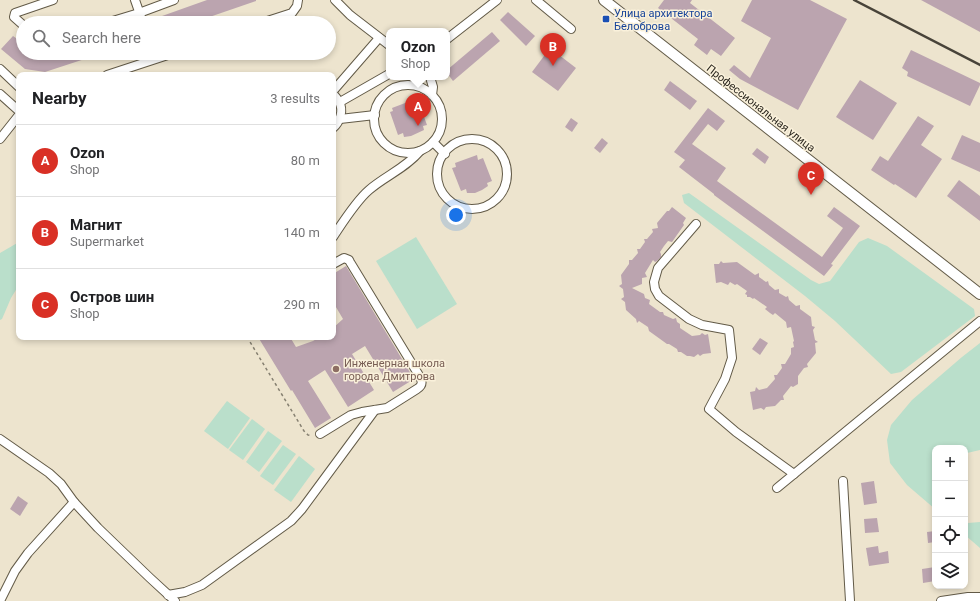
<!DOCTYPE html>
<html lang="en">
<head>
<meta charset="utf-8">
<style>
  :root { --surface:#fff; --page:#f6f6f6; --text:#202124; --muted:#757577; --line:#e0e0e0; --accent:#d93025 }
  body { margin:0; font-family:Roboto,sans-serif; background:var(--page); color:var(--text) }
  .controls { position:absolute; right:12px; bottom:12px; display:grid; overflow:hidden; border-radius:8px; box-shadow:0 2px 6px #0003 }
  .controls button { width:36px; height:36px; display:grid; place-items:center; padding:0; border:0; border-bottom:1px solid var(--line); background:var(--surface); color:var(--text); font:20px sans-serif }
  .you { position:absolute; left:456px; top:215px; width:14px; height:14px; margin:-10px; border:3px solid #fff; border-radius:50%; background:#1a73e8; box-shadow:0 0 0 6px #1a73e833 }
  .badge { display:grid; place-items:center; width:26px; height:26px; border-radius:50%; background:var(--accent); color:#fff; font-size:13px; font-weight:700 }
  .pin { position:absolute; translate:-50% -33px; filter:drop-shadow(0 1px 2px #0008) }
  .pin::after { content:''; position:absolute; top:21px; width:14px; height:12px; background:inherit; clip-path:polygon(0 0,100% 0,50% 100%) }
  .popup { position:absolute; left:386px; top:28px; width:64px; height:52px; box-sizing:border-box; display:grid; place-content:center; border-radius:8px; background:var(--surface); filter:drop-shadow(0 1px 3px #0005); font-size:13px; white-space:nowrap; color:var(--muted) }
  .popup b { font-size:15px; color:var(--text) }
  .popup::after { content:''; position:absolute; left:50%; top:100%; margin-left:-8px; border:8px solid transparent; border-top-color:var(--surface) }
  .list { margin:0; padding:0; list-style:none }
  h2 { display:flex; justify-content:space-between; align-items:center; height:52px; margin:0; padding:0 16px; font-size:17px }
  h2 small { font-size:13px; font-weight:400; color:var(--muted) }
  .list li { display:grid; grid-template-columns:26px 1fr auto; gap:12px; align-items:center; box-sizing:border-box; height:72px; padding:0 16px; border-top:1px solid var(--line) }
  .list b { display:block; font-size:15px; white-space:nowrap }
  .list p { margin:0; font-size:13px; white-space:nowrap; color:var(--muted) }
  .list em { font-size:13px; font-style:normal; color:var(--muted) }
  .icon { flex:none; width:22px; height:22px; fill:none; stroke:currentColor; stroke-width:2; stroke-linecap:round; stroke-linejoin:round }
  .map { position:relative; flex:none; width:980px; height:601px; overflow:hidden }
  .search { position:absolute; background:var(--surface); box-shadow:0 2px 6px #0003; left:16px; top:16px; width:320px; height:44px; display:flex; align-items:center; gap:10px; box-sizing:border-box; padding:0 14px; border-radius:22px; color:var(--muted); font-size:15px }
  .panel { position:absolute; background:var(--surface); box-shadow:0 2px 6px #0003; left:16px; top:72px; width:320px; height:268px; border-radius:8px }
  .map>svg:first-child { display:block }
</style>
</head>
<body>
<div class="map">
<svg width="980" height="601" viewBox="0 0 980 601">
  <rect width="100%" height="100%" fill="#ede4ce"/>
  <g fill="#badfcb">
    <path d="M689,193l122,87 8,4 11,-3 29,-39 9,-4 19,8 87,63 1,7 -74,56 -10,2 -56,-53 -30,-25 -121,-93 -2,-8z"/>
    <path d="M416,237l41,67 -40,25 -41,-68z"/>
    <path d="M19,242v43l-8,13 -9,21 -2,1v-67z"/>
    <path d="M980,343v107l-13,3 -2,3v-8h-30v61l-28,-24 -17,-22 -3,-23 4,-15 21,-25 50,-43z"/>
    <path d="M227,401l23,17 -22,31 -24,-18z"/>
    <path d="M252,419l13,10 -22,31 -14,-10z"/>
    <path d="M268,431l14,10 -23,31 -13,-10z"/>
    <path d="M283,445l13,9 -23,31 -13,-9z"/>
    <path d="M299,456l16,13 -24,33 -17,-12z"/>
    <path d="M965,522l3,1 12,-1v26l-15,-13z"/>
  </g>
  <g fill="#bba4af">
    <path d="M207,0h49v1l-64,22h-44v-2z"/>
    <path d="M664,0h28l-2,3 45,35 -14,18 -10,-7 -4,6 -13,-10 4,-6 -40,-31z"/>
    <path d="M752,0h58l37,19 -49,91 -58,-31 -11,-9 5,-5 16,13 21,-40 -30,-17z"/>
    <path d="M921,0h59v32z"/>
    <path d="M508,12l27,24 -9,10 -26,-26z"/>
    <path d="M492,32l8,9 -47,40 -6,-8v-3z"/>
    <path d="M13,36l10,7v10h12l3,2 8,-2h54v1l-55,18 -20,-3 -24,-20z"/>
    <path d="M550,48l26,20 -18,23 -26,-19z"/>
    <path d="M911,50l69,33v2l-10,21 -63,-30 1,-4 -6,-4z"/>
    <path d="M860,80l37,23 -24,37 -37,-23z"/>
    <path d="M670,81l27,20 -7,9 -26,-20z"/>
    <path d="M413,100l1,4 5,-1 8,22 -4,1 1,4 -13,6 -7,1 -1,-4 -5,2 -8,-23 3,-1 -1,-3z"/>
    <path d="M708,108l17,13 -8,10 -9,-7 -16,20 34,24 -9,13 105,76 21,-29 -16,-12 7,-9 26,19 -29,38 2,1 -9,11 -110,-81v-1l-35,-27 6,-7 -11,-8z"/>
    <path d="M918,116l16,10 -13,19 21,14 -26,39 -21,-14 -1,1 -23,-15 9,-14 8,5z"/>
    <path d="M571,118l7,5 -6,9 -7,-5z"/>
    <path d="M962,135l18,8v29l-29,-13z"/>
    <path d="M602,138l6,5 -8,10 -6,-5z"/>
    <path d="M757,148l12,9 -4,7 -13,-10z"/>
    <path d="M477,155l1,5 5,-2 9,23 -5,2 1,3 -6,4 -7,3h-8l-1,-4 -5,2 -9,-23 4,-1 -1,-4z"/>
    <path d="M959,180l21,16v25l-33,-25z"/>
    <path d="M672,207l14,11 -3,5 1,2 -12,17 -4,-1 -4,5 -4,6 1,2v3l-4,4 -2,1 -2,-2 -8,13 2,4 -5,1v6l-10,4 12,6 1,4 5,2 -1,4 11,8h3l1,3 9,4 3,-1 1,4 3,2v4l12,8 8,-1 2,-2 3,2 3,-1 3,19 -8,1 -3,2 -2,-2 -4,3 -4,-1h-3l-6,-4h-3l-1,-3 -8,-5h-2l-18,-13 -1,-4 -9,-6 -2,2 -1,-4 -10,-9 -1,-8 -4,-3 3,-2 -1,-8 -4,-3 3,-2 -1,-9 8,-11v-4h3l6,-7 -1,-4h3l5,-7 -1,-3h3l6,-7 -1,-3 6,-1 -1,-5 10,-12h2z"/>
    <path d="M721,261l2,2 14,-1 18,13 4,-2v4l7,5 2,-1 1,4 6,5 4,-1v4l7,4 2,-1 1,4 7,6 4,-1v4l11,8 1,9 3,1 -2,3 2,10 3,2 -3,1 1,10 -9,11 1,3 -4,1 -6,8v8l-5,3 -2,-1 -8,10 1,4h-3l-6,6 -9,1 -2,3 -3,-2 -8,2 -3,-18 5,-1 1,-4 3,3 8,-2 8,-9 -1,-4h3l5,-7 -1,-4h4l6,-10v-6l3,-1 -1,-5 1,-1 -3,-14 -4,1 -1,-6 -11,-9 -2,2 -3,-2 -5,-4 2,-2 -13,-9 -1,1 -3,-2h-3v-2l-2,-1 2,-3 -10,-7 -2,1 -5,-3 -2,3 -7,-3 -5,1 -2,-19h5z"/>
    <path d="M346,266l68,113 -21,13 -28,-46 -13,8 22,36 -26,17 -23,-37 -17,11 23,37 -16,10 -23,-38 -1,1 -33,-54h32l6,10 17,-6 7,-4h13v-9l10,-9 -10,-17v-28z"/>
    <path d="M760,338l8,5 -8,12 -8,-6z"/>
    <path d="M874,481l3,22 -13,2 -3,-22z"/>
    <path d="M18,496l10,7 -8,13 -10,-7z"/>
    <path d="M877,518l2,14 -14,1 -1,-14z"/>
    <path d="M935,531v11l-7,1 -1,-11z"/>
    <path d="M878,546l1,7 9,-2 1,12 -20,3 -3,-18z"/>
    <path d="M935,567v14l-12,2 -1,-14z"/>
  </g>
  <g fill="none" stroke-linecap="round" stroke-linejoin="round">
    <g stroke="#625a47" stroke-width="10">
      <g id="minor">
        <path d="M135,0l8,23"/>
        <path d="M335,0l15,15 39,30"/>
        <path d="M536,0l35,29"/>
        <path d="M106,23l33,-10 35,-13"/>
        <path d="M261,23l31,-10 5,-7 1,-6"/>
        <path d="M23,25l-9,-8 1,-4 38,-13"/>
        <path d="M447,39l50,-39"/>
        <path d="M0,69l19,18"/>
        <path d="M107,75l67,-22"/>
        <path d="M430,77l3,10 -1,8"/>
        <circle cx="408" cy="119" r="34"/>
        <path d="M333,91l46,-53"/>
        <path d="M0,94l19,17"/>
        <path d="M333,94c2,2 5,5 6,8 5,8 1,20 -6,26"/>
        <path d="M340,102l49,-28"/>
        <path d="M340,119l35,-4"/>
        <path d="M0,139l19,-24"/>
        <circle cx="472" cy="174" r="35"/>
        <path d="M433,142l12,12"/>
        <path d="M696,224l-38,44 -4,14 1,7 4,7 30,23 13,6 27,5 3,28 -7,21 -16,30 27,23 58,42"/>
        <path d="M333,237c10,-15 23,-36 36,-47 16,-14 37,-22 51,-39"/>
        <path d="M320,434l31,-19 11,-3 25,-4 30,-19c5,-3 6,-6 3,-12l-70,-115 -1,-2 -5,-2 -11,6"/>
        <path d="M0,439l49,34 12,11 13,18 24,26 52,50 25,23"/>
        <path d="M843,481l7,120"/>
        <path d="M777,488l203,-167"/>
        <path d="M168,595l17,-3 17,-7 89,-64 11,-12 73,-99"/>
        <path d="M0,601l15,-30 13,-18 46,-51"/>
        <path d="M941,601l27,-4h12"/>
      </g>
    </g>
    <g stroke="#625a47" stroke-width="12">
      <path id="major" d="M604,0l376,294"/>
    </g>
    <path stroke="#868071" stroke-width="1.5" stroke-dasharray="3 3" stroke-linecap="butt" d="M247,337l57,94 4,4 4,1"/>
    <use href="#minor" stroke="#fff" stroke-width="8"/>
    <use href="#major" stroke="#fff" stroke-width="10"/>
    <path stroke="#484339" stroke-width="2.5" d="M854,0l126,65"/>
  </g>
  <rect fill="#1a4fb4" stroke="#faf1db" stroke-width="1.5" x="602" y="15" width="8" height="8" rx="2"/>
  <circle fill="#8d6e63" stroke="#faf1db" stroke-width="1.5" cx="336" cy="369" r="4"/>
  <g text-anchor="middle" stroke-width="3" stroke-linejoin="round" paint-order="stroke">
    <g font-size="11" fill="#164399" stroke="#faf1db" text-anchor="start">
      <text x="614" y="17">Улица архитектора<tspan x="614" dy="13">Белоброва</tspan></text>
    </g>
    <g font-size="11" fill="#2a261e" stroke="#faf1db">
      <text transform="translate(761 108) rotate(38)" y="4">Профессиональная улица</text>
    </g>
    <g font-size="11" fill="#785e54" stroke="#faf1db" text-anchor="start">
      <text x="344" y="367">Инженерная школа<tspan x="344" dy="13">города Дмитрова</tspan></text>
    </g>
  </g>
</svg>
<div class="controls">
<button>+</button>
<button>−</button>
<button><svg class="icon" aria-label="locate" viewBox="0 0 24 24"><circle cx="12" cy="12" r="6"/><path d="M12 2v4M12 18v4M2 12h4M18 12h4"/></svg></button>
<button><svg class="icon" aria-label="layers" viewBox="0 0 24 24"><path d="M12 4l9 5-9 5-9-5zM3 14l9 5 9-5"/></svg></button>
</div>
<div class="you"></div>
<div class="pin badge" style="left:418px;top:126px">A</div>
<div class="popup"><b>Ozon</b>Shop</div>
<div class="pin badge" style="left:553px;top:66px">B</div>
<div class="pin badge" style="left:811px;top:195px">C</div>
<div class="search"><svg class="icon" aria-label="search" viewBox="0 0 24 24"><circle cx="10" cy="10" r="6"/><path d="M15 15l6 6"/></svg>Search here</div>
<section class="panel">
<h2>Nearby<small>3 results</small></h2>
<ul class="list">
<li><span class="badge">A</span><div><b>Ozon</b><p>Shop</p></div><em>80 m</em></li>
<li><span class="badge">B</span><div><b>Магнит</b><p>Supermarket</p></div><em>140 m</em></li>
<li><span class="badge">C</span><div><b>Остров шин</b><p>Shop</p></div><em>290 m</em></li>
</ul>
</section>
</div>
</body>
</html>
